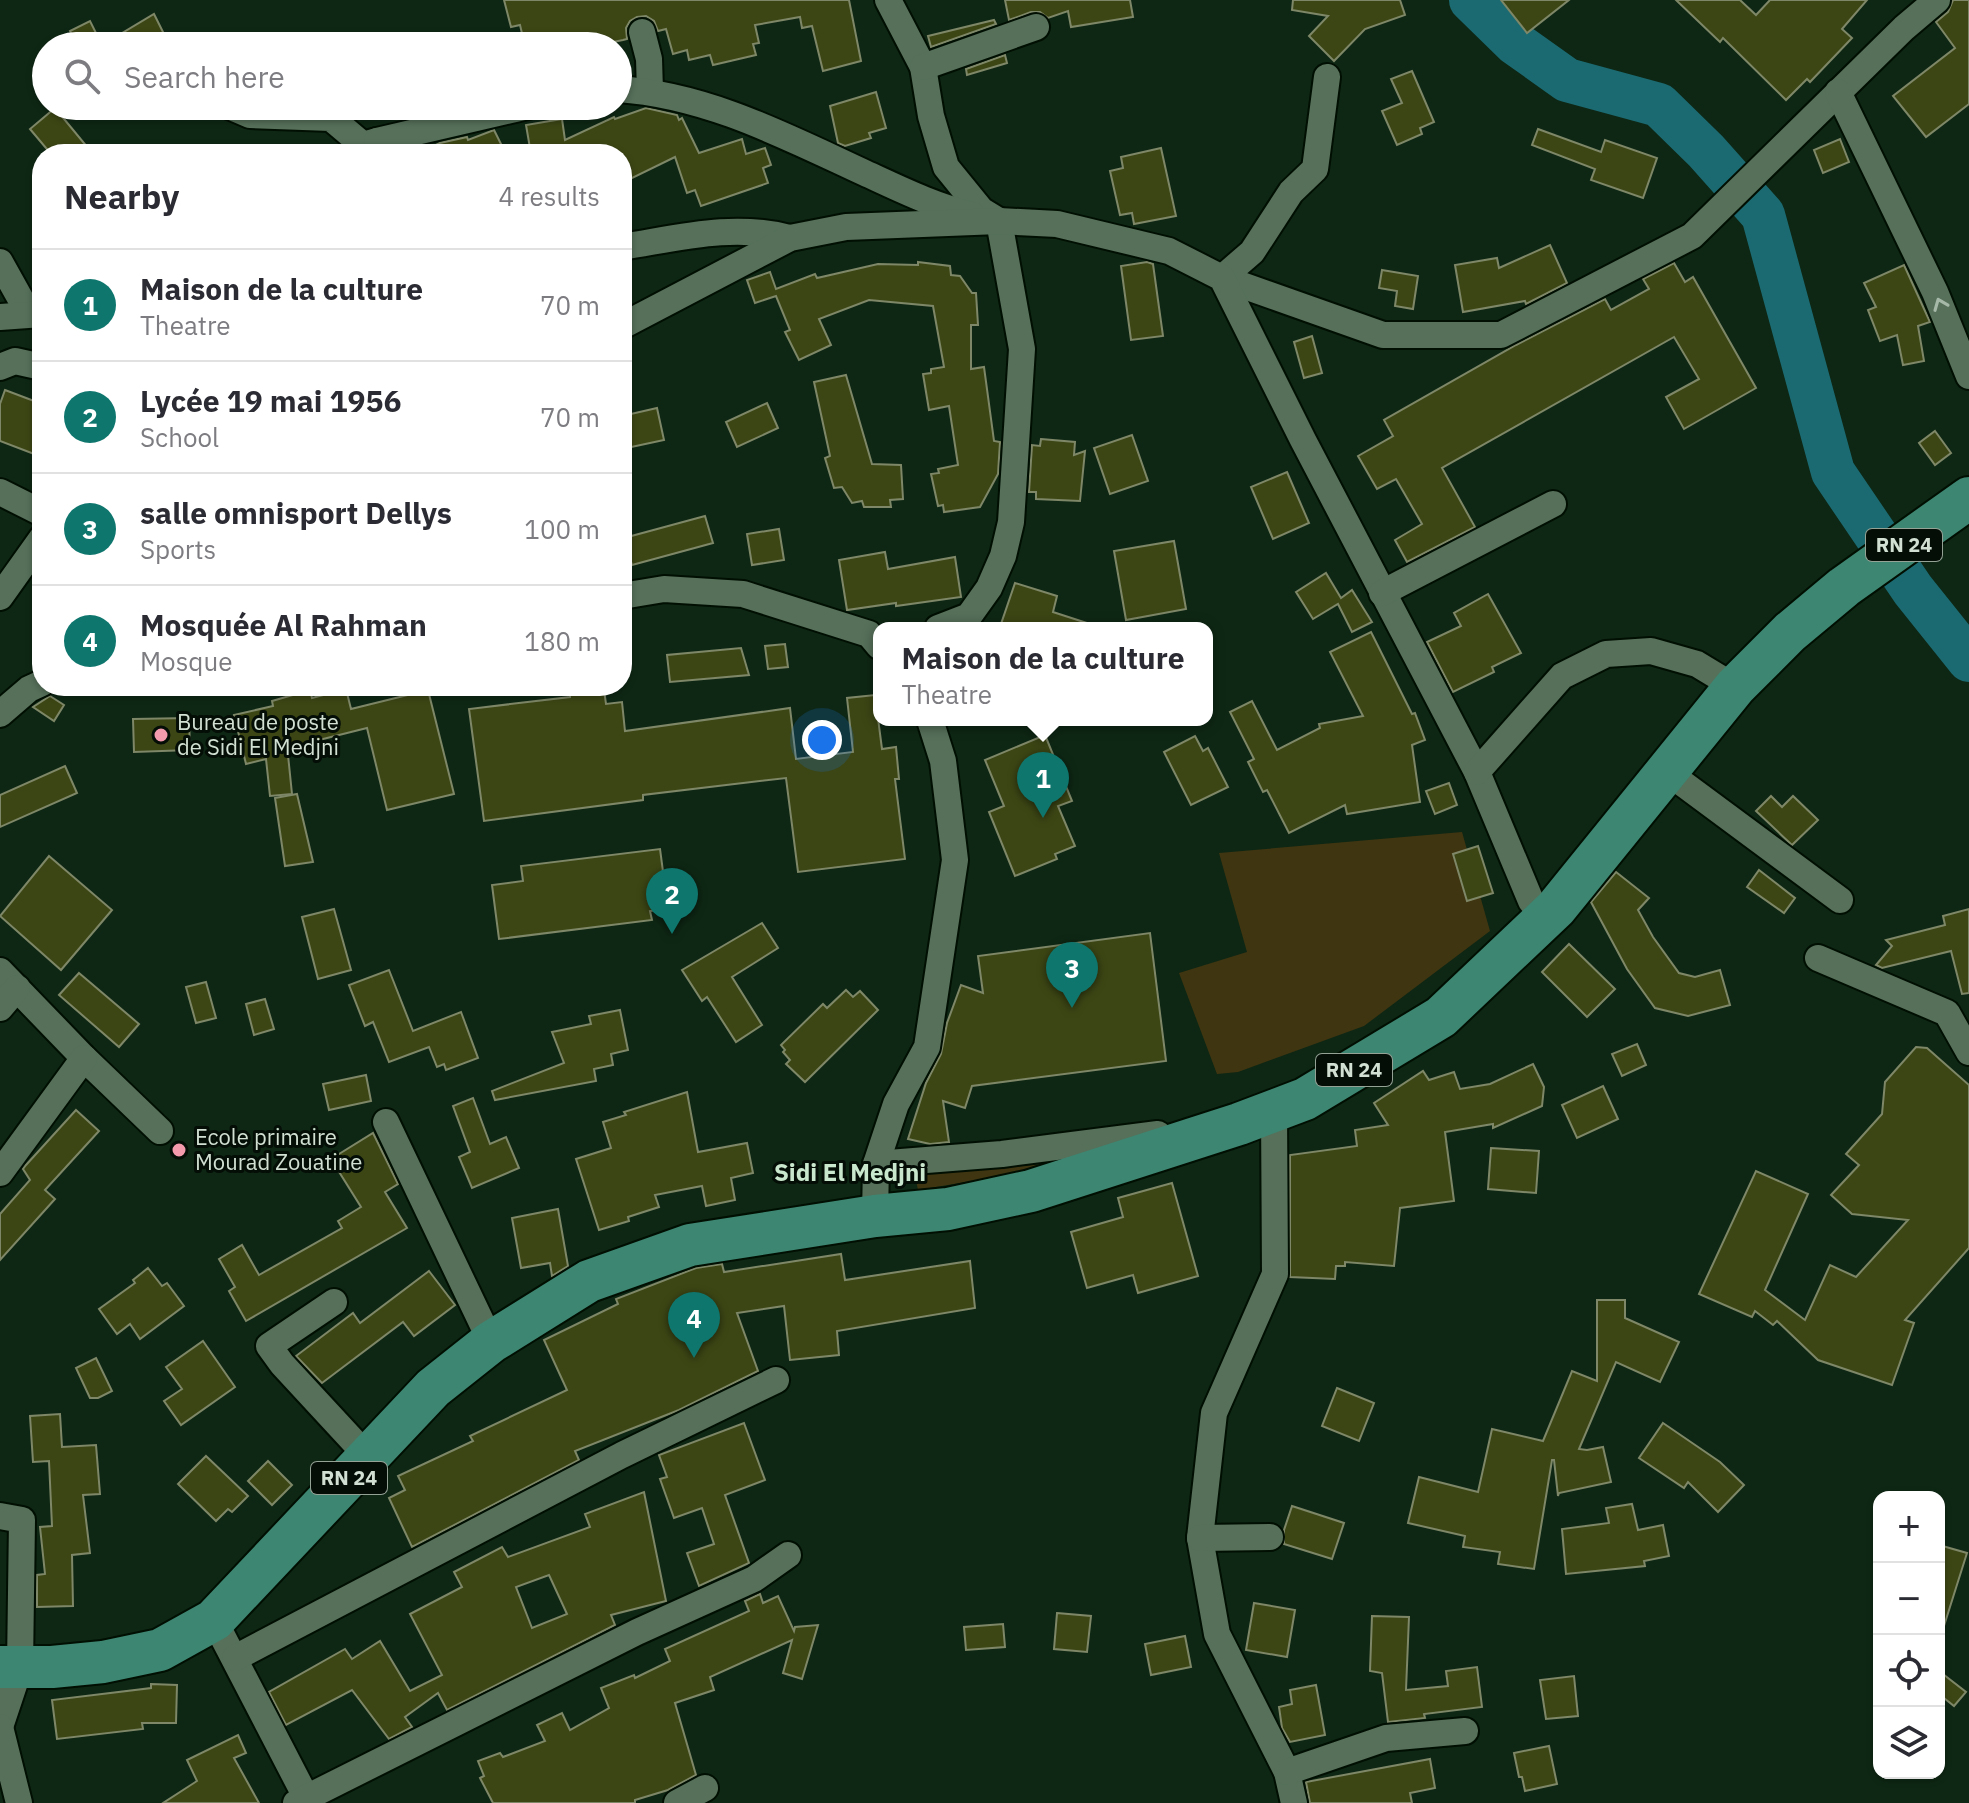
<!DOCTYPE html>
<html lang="en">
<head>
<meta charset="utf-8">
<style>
  :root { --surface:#fff; --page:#f7f7f7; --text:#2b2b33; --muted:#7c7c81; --line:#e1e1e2; --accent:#0f766e }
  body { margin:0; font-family:"IBM Plex Sans",sans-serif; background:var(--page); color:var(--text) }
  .controls { position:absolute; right:24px; bottom:24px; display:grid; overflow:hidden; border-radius:16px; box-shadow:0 2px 6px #0004 }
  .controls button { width:72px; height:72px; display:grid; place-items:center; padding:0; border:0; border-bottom:2px solid var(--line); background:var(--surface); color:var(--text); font:40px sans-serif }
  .you { position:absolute; left:822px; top:740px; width:28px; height:28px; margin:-20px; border:6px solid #fff; border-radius:50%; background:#1a73e8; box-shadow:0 0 0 12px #1a73e833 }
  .badge { display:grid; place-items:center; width:52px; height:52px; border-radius:50%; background:var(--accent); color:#fff; font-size:26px; font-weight:700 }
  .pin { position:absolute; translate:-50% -66px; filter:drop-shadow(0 2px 4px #0008) }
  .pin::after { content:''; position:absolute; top:42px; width:28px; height:24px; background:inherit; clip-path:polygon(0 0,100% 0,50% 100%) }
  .popup { position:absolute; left:873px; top:622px; width:340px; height:104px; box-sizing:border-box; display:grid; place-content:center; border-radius:16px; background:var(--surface); filter:drop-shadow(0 2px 6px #0005); font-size:26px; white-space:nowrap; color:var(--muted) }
  .popup b { font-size:30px; color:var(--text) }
  .popup::after { content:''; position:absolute; left:50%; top:100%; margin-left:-16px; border:16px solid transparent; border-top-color:var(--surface) }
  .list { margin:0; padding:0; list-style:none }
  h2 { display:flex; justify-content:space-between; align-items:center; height:104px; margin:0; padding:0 32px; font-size:34px }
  h2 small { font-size:26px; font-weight:400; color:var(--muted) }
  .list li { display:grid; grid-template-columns:52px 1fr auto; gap:24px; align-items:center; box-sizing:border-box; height:112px; padding:0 32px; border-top:2px solid var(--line) }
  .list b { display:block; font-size:30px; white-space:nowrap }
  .list p { margin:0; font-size:26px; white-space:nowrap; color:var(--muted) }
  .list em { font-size:26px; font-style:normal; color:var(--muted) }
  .icon { flex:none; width:44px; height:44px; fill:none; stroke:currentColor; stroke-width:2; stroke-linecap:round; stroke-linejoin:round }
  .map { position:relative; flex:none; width:1969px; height:1803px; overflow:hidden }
  .search { position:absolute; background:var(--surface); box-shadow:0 2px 6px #0004; left:32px; top:32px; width:600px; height:88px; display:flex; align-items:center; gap:20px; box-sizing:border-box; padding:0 28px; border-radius:44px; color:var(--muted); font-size:30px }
  .panel { position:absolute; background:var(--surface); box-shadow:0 2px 6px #0004; left:32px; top:144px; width:600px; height:552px; border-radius:32px }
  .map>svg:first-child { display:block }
</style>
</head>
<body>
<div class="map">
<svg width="1969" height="1803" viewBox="0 0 1969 1803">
  <rect width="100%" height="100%" fill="#0e2714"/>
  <g fill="#403511">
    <path d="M1462,832l28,99 -126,95 -126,46 -21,2 -38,-101 68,-21 -28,-99z"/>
    <path d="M1092,1155l-60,16 -114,19 -3,-15 118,-10z"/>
  </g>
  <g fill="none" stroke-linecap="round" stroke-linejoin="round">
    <path stroke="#1b6a72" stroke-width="44" d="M1471,0l44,43 52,37 92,25 47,46 57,64 70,257 80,118 56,70"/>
  </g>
  <g fill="#3c4614" stroke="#7e8767" stroke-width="2" fill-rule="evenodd">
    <path d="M504,0h345l12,61 -38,10 -11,-45 -10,2 -2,-11 -45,8 4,18 -6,1 3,11 -43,10 -3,-10 -21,5 -2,-10 -14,4 -7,-25 -8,2 -4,-10 -8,-5 -9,1 -7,4 -4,7 1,11 -4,1 -29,6h-69l-5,-21 -9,2z"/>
    <path d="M1005,0h125l3,17 -62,10 -3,-16 -20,7 -8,-6h-9l-22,8z"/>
    <path d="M1293,0h107l5,15 -40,14 -31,32 -25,-25 19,-20 -36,-6z"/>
    <path d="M1501,0h68l-42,33z"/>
    <path d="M1676,0h64l16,15 14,-15h97l-25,29 10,9 -42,44 -3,-3 -21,21 -63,-62 -3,4z"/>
    <path d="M1953,0h16v104l-43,33 -33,-41 62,-48 -19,-26 12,-10z"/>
    <path d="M154,14l16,32h-93l-7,-15 20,-10 12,24z"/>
    <path d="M994,20l2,4 -65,23 -3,-11z"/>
    <path d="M1005,55l2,8 -40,12 -1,-6z"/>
    <path d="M1412,71l22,51 -14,6 2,6 -25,11 -15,-34 20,-8 -11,-24z"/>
    <path d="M876,92l10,36 -17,5 2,5 -26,8 -7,-3 -8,-37z"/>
    <path d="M55,108l38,46h-42l-21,-25z"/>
    <path d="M646,108l31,7 2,5 3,-2 17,35 43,-14 4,15 19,-6 6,17 -8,3 5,15 -67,23 -6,-16 -8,3 -12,-36 -53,26v-29h-91l-5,-29 36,-6 3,21 49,-23 1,2z"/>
    <path d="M1538,129l63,23 4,-12 52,18 -14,40 -52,-18 4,-11 -63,-24z"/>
    <path d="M494,130l12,24h-89l23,-11 27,-6 1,3z"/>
    <path d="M1840,139l9,23 -26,11 -9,-23z"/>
    <path d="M1161,148l15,68 -42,8 -2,-11 -12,2 -10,-44 13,-3 -2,-11z"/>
    <path d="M1550,245l17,38 -41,21 -1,-3 -62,11 -8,-47 42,-7 2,10z"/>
    <path d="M918,262l32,4 1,9 9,1 12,17h4l2,32h-7v44l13,-2 10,74 6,1 -2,32 -18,33 -36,5 -1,-7 -5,1 -7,-32 8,-1 -1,-4 20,-4 -9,-59 -20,4 -6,-36 8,-1v-4l13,-2 -11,-61 -64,-6 -50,19 12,26 -32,15 -14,-28 5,-2 -14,-34 -21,7 -8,-23 23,-8 6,17 39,-15 2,4 61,-14 40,1z"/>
    <path d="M1147,262l6,2 10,72 -32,4 -10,-74z"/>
    <path d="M1674,263l11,19 8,-5 63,111 -72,41 -18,-32 33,-18 -25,-42 -232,131 33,59 -68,35 -12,-22 27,-16 -26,-45 -19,10 -19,-33 35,-20 -9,-16 132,-75 89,-46 6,11 38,-21 -6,-10z"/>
    <path d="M1904,265l26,57 -12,4 6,35 -21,4 -6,-30 -17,6 -12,-31 8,-3 -12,-24z"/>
    <path d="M1382,270l36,6 -5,33 -18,-3 2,-15 -18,-3z"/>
    <path d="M1312,336l10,37 -18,5 -10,-36z"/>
    <path d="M846,375l26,89 29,1 2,34 -13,1 1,7h-27l-2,-6 -10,2 -10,-16 -8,1 -9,-30 5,-2 -16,-74z"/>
    <path d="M5,390l37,14v53l-42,-16v-37z"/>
    <path d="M767,403l11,25 -41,19 -11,-25z"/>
    <path d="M657,408l7,32 -42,9v-33z"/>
    <path d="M1935,431l16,22 -16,12 -16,-22z"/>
    <path d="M1132,435l16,46 -38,13 -16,-46z"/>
    <path d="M1041,439l34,3 -1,13 11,-4 -5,50 -44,-2v-7h-7l3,-47 8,1z"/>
    <path d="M1287,472l22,51 -36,16 -22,-52z"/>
    <path d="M705,516l8,27 -81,22 -8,-27z"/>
    <path d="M779,529l5,31 -32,5 -5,-31z"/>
    <path d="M1174,541l12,68 -60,11 -12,-69z"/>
    <path d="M885,552l3,17 67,-12 6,40 -65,9v-3l-49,7 -8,-50z"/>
    <path d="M1326,573l15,25 11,-8 20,32 -20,10 -14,-28 -25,15 -17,-27z"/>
    <path d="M1015,583l42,13 -4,16 37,12v4h-78l-11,-4z"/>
    <path d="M1488,594l33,59 -29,14 2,5 -41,20 -26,-50 34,-16 -7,-13z"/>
    <path d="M1371,632l41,82 3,-1 10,27 -13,5 8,57 -73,12 -2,-9 -56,28 -22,-43 -4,2 -15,-30 6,-3 -24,-47 22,-11 25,49 43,-22 -1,-4 44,-8 -33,-64z"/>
    <path d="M785,644l3,23 -20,2 -3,-23z"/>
    <path d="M741,648l8,27 -79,7 -3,-27z"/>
    <path d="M346,689l5,20 77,-19 26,104 -67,16 -20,-82 -44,11 1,7 -36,9 4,39 -22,2 -4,-37 -20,5 -12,-49 39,-9 -1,-5 38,-11 2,8z"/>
    <path d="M604,690l2,14 16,-2 3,29 165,-23 6,51 57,-7 -6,-54 28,-3 7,54 14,-2 3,32h-4l10,80 -107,13 -12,-94 -143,17v5l-159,21 -15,-112 101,-12v-3z"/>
    <path d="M50,696l14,9 -10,16 -21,-14z"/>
    <path d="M189,718l1,32 -56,2 -1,-33z"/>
    <path d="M1045,735l27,66 -14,5 17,40 -20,8 2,5 -42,17 -26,-64 15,-6 -19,-46z"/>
    <path d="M1195,736l8,15 5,-3 20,39 -37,18 -27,-53z"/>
    <path d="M65,766l12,27 -77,34v-32z"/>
    <path d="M1449,783l8,22 -22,9 -9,-23z"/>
    <path d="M297,794l16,68 -28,4 -10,-68z"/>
    <path d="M1771,796l11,11 11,-11 25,24 -26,25 -36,-34z"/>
    <path d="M1478,846l15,47 -26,8 -14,-47z"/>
    <path d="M660,849l8,60 -18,2 2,9 -153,19 -7,-54 31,-4 -2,-15z"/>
    <path d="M49,856l63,54 -51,60 -61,-54z"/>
    <path d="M1759,870l36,28 -11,15 -37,-26z"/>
    <path d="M1616,872l33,26 -11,12 15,27 26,36 16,4 25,-7 10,35 -42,11 -33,-8 -28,-39 -36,-67z"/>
    <path d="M334,909l17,61 -33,9 -16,-62z"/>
    <path d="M1969,909v84l-7,1 -11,-43 -69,17 -6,-3 16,-19 -6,-6 59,-15 -2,-9z"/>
    <path d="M762,923l16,25 -46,29 30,48 -26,17 -29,-45 -5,4 -20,-31z"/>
    <path d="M1150,933l16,128 -194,25 -7,22 -22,-7 6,41 -19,2 -22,-5 18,-56 15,-29 6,-31 14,-38 22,8 -5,-37z"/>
    <path d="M1569,944l46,45 -28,28 -45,-45z"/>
    <path d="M389,970l24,61 48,-19 17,46 -32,12 -2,-6 -7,3 -8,-20 -40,15 -16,-40 -8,4 -16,-41z"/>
    <path d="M79,973l60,51 -20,23 -60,-52z"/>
    <path d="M206,982l10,36 -20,5 -10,-36z"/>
    <path d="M846,990l7,7 7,-6 18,19 -73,72 -19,-18 4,-4 -7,-8 2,-2 -4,-5 42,-41 4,4z"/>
    <path d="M265,999l9,30 -20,6 -8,-31z"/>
    <path d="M620,1010l8,40 -17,4 2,11 -19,4 2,12 -101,19 -3,-9 72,-28 -12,-31 39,-8 -2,-8z"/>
    <path d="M1637,1044l9,21 -24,11 -10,-22z"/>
    <path d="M1916,1047l11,1 42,37v163l-64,72 9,3 -22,62 -74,-25 -41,-39 -4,4 -18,-14 -3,6 -53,-23 57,-123 52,23 -43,96 40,30 25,-55 26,12 52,-57 -56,-6 -21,-19 28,-30 -13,-11 36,-40 3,-32z"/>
    <path d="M1533,1064l11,23 -2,19 -49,22v-4l-48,8 9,69 -54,7 -6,58 -49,-4v4h-9l-1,13 -45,-2v-122l67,-9 -2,-16 33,-5 -14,-22 49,-32 6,9 25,-8 6,17 30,-5z"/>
    <path d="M366,1075l5,26 -42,9 -6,-26z"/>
    <path d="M1603,1086l15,33 -41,19 -15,-33z"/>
    <path d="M687,1092l11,60 49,-9 6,30 -22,5 4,22 -29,6 -4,-20 -47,9 4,12 -31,10 1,4 -30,9 -23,-71 35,-11 -8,-26 23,-7 -2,-3z"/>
    <path d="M473,1098l17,46 16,-7 13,31 -47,20 -13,-31 11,-5 -17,-46z"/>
    <path d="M76,1110l23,21 -54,59 10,9 -55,61v-46l30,-34 -7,-11 3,-4z"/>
    <path d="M373,1133l25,51 -13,8 22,36 -161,93 -17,-30 6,-4 -16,-28 23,-14 17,30 83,-47 -4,-7 23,-14 -30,-48z"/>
    <path d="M1491,1148l48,3 -3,42 -48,-4z"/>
    <path d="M1172,1183l26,93 -60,17 -5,-18 -46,13 -16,-56 52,-15 -5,-19z"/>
    <path d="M558,1209l10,57 -16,10 -2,-13 -29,5 -9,-50z"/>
    <path d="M841,1254l4,26 125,-19 5,47 -138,23 2,24 -49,5 -6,-54 -47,7 21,58 -79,39 -104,41 4,9 -167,87 -23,-49 16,-8 -7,-14 75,-35 -3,-5 97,-46 -23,-50 74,-36 -2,-5 80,-31 26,-4 2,8z"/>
    <path d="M148,1268l14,18 5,-3 17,23 -44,33 -10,-15 -13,10 -18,-25 36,-26 -2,-3z"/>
    <path d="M429,1271l26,34 -41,31 -11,-14 -81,61 -26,-27 57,-43 7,10z"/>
    <path d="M1597,1300h28v18l54,24 -19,40 -44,-20 -37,87 8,1 16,-3 8,35 -52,11 -1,3 -4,-36h-2l-18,109 -36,-5 2,-12 -37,-5 2,-11 -57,-13 11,-46 59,15 14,-63 51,12 29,-70 25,10z"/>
    <path d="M203,1341l32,46 -54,38 -17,-24 18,-12 -16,-22z"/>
    <path d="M96,1358l16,33 -14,7h-8l-14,-30z"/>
    <path d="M1337,1388l37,15 -15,38 -37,-15z"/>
    <path d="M60,1414l2,33 34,-2 4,49 -17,1 7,58 -18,2 1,51 -36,1v-32l8,-1 -5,-47 12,-1 -3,-65 -16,1 -3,-46z"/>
    <path d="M744,1423l21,57 -40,15 24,68 -50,23 -12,-33 27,-9 -12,-36 -28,10 -14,-39 7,-2 -8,-22z"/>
    <path d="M1663,1423l57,39 24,23 -26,27 -30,-30 -4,6 -45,-30z"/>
    <path d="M206,1456l42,40 -16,16 -4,-3 -12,12 -38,-37z"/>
    <path d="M268,1461l24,24 -20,20 -24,-24z"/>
    <path d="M644,1492l22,109 -55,14 4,10 -168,85 -9,-17 -33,24 7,10 -23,12 -37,-49 -66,35 -17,-33 76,-43 7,10 28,-18 30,50 32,-16 -32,-61 52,-27 -8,-15 48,-25 6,10 82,-30 -5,-13zM549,1575l18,39 -35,14 -16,-41z"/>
    <path d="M1632,1504l6,26 25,-5 6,31 -25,5 1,5 -79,8 -4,-45 47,-6 -3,-15z"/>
    <path d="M1292,1506l52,17 -12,36 -48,-15v-14z"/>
    <path d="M1939,1545l28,8 -24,76h-4z"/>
    <path d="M760,1594l3,9 15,-7 16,35 1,-4 23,-2 -16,54 -19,-6 9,-33 -82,37 4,13 -39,13 21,72 -28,15 -33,10v3h-142l-13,-25 4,-2 -6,-15 22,-8 3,4 42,-16 -8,-16 25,-12 8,17 39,-22 -8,-20 33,-13 1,3 35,-17 -5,-12 84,-38 -4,-10z"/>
    <path d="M1254,1603l41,7 -8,47 -41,-7z"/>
    <path d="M1057,1613l34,3 -4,36 -33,-3z"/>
    <path d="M1372,1616l37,1 -3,73 42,-4 -2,-15 31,-4 5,40 -58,7 1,4 -37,4 -6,-49 -12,-2z"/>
    <path d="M1003,1624l2,23 -39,3 -2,-23z"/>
    <path d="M1185,1636l6,31 -40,8 -6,-31z"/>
    <path d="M1939,1671l27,21 -12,14 -15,-12z"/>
    <path d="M1574,1676l4,40 -32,3 -6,-39z"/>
    <path d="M151,1684l26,1 -1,38h-34l1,6 -86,10 -5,-39 99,-12z"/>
    <path d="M1316,1685l9,50 -35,7 -8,-14 -3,-21 13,-3 -2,-14z"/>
    <path d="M238,1735l8,18 -12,5 25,45h-96l34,-22 -10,-21z"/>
    <path d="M1549,1746l8,38 -32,7 -3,-14h-3l-5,-24z"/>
    <path d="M1430,1759l5,29 -25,5 2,10h-102l-4,-21z"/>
  </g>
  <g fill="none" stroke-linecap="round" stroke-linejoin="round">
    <g stroke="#000f02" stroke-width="30">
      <g id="street">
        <path d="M888,0l35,67 8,49 15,51 35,43 18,11 23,128 -11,173 -8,34 -14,32 -20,28 -31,12"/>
        <path d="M642,32l7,27 1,32"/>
        <path d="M923,67l113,-40"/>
        <path d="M1327,77l-12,92 -24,23 -39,60 -30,26 161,57h118l191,-99 212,-208 33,-28"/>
        <path d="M618,89c89,6 167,47 247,84 35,16 69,33 107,42"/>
        <path d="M1838,92l97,200 34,84"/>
        <path d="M229,106l21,9 81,3 32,27 14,-4"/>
        <path d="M385,154l-8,-13 151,-35"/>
        <path d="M622,247c57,-9 110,-24 168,-9"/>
        <path d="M0,262l29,52"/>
        <path d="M0,317l42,-3"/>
        <path d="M622,326l168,-88 56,-11 153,-6 58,3 112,27 53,27 81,162 174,332 54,129 14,17"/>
        <path d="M0,367l15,-6 27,6"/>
        <path d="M0,492l42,21"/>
        <path d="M1382,593l171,-89"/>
        <path d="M622,596l42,-7 79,5 126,40 10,12"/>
        <path d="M0,597l42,-59"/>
        <path d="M0,714l29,-25 13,-6"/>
        <path d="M1666,771l174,129"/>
        <path d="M1477,772l85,-96 44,-22 45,-3 46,13 38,23"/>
        <path d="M1818,958l129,55 22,39"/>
        <path d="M0,971l84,87 76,73"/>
        <path d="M0,1008l17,-20"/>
        <path d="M1274,1111l1,163 -61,139 -14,125 17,96 70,138 7,31"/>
        <path d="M386,1122l105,220"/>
        <path d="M876,1164l126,-10 156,-20"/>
        <path d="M0,1173l84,-115"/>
        <path d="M875,1216l1,-52 20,-60 31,-57 28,-187 -12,-99 -13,-41"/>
        <path d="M334,1302l-65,44 13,18 86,93"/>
        <path d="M0,1516l22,4 -2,147 -20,60"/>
        <path d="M1200,1538l70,-1"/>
        <path d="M214,1620l95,183"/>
        <path d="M235,1658l387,-203 154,-75"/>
        <path d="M0,1727l19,76"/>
        <path d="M1287,1772l99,-34 79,-7"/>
        <path d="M296,1803l341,-171 117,-53 34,-24"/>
        <path d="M677,1803l28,-15"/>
      </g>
    </g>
    <g stroke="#000f02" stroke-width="46">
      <path id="primary" d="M0,1667h52l51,-5 57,-12 54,-30 219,-232 58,-46 98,-61 101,-36 185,-29 73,-7 83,-18 208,-67 66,-25 136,-82 115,-109 179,-221 55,-55 54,-45 125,-89"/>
    </g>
    <use href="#street" stroke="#56705a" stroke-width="26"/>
    <use href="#primary" stroke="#3d8671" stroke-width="42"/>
  </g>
  <defs><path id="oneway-chevron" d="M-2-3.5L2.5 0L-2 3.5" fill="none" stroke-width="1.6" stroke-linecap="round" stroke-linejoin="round" transform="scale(2)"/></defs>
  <use stroke="#a6b9a8" href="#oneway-chevron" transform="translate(1940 304) rotate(-112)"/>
  <g fill="#f39aac" stroke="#040d06" stroke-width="3">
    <circle cx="161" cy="735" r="8"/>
    <circle cx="179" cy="1150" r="8"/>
  </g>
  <g text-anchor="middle" stroke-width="6" stroke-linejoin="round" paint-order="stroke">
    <g fill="#040d06" stroke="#94a195" stroke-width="2">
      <rect x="1866" y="529" width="76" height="32" rx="6"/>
      <rect x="1316" y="1054" width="76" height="32" rx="6"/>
      <rect x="311" y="1462" width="76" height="32" rx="6"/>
    </g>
    <g font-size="20" font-weight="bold" fill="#d1e0d2">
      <text x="1904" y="552">RN 24</text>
      <text x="1354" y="1077">RN 24</text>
      <text x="349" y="1485">RN 24</text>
    </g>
    <g font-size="22" fill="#d1e0d2" stroke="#040d06" text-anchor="start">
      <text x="177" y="730">Bureau de poste<tspan x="177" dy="25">de Sidi El Medjni</tspan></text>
      <text x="195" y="1145">Ecole primaire<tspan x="195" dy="25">Mourad Zouatine</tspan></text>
    </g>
    <g font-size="24" font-weight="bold" fill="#c9e7cd" stroke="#040d06">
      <text x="850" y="1181">Sidi El Medjni</text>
    </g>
  </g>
</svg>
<div class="controls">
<button>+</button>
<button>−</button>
<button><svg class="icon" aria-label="locate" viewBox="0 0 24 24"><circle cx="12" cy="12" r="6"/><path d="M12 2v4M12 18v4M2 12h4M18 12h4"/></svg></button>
<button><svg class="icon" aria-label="layers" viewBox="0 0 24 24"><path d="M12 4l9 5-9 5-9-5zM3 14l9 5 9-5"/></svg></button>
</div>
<div class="you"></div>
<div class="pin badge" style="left:1043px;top:818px">1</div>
<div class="popup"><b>Maison de la culture</b>Theatre</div>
<div class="pin badge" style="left:672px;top:934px">2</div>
<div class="pin badge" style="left:1072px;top:1008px">3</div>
<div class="pin badge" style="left:694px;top:1358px">4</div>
<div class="search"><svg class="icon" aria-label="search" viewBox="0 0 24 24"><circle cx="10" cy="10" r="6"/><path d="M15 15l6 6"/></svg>Search here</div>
<section class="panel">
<h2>Nearby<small>4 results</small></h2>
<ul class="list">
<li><span class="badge">1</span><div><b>Maison de la culture</b><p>Theatre</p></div><em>70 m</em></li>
<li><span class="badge">2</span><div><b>Lycée 19 mai 1956</b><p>School</p></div><em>70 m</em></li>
<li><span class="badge">3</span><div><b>salle omnisport Dellys</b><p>Sports</p></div><em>100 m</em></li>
<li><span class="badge">4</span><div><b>Mosquée Al Rahman</b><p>Mosque</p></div><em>180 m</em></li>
</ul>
</section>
</div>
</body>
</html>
